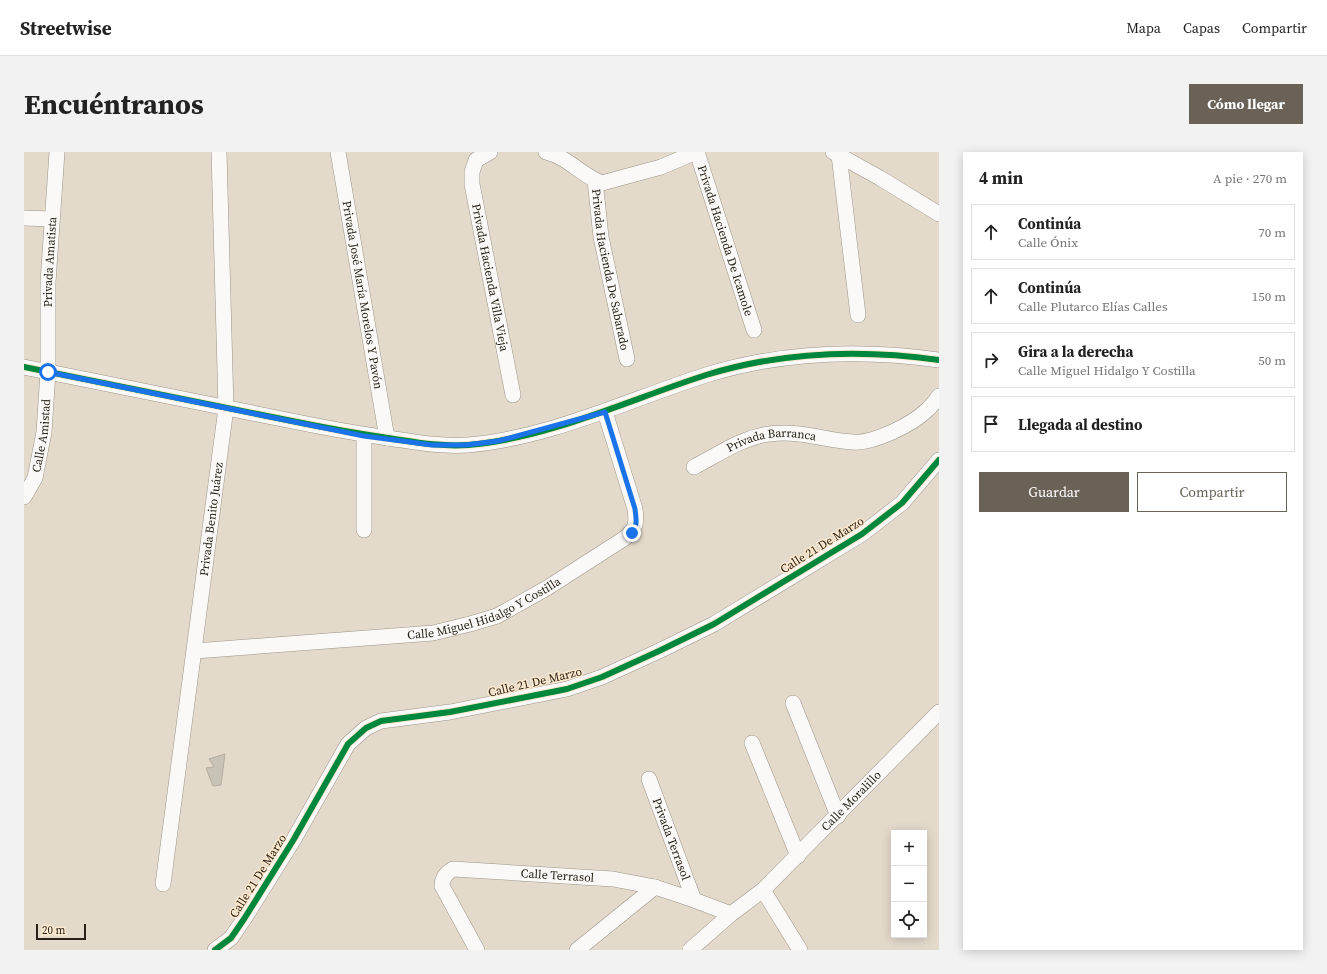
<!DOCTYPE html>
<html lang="es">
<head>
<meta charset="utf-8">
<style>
  :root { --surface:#fff; --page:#f2f2f2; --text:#222; --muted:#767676; --line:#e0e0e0; --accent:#6a6257 }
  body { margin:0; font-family:"Source Serif 4",serif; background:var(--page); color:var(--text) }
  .controls { position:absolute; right:12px; bottom:12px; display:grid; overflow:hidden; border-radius:0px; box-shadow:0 2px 10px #0003 }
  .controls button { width:36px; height:36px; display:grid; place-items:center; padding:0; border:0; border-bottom:1px solid var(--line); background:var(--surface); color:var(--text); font:20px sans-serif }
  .scale { position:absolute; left:12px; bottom:10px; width:50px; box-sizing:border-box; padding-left:4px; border:2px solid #292218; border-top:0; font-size:11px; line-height:14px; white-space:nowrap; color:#292218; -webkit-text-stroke:3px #fde9cd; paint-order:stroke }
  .stop { position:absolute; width:12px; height:12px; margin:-9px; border:3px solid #1a73e8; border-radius:50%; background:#fff }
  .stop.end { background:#1a73e8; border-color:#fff; box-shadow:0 1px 4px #0008 }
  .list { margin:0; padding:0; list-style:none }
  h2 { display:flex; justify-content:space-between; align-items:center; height:52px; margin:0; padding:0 16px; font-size:17px }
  h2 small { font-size:13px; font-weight:400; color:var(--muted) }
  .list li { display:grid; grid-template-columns:26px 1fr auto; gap:12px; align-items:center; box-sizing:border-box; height:56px; margin:0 8px 8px; padding:0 8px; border:1px solid var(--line); border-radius:0px }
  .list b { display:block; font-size:15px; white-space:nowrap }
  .list p { margin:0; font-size:13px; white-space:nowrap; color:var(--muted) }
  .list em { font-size:13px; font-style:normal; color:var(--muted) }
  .actions { display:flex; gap:8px; padding:12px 16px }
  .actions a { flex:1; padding:9px 0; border:1px solid var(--accent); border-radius:0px; text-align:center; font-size:14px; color:var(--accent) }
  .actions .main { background:var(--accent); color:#fff }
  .icon { flex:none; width:22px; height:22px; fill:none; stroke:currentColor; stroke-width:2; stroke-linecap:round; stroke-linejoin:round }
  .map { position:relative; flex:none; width:915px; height:798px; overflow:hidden; border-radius:0px }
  header { display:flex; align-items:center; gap:24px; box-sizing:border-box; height:56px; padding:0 20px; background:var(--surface); border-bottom:1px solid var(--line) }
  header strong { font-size:19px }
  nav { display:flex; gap:22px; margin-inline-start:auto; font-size:14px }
  .intro { display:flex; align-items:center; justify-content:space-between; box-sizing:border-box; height:96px; padding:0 24px }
  h1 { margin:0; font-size:28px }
  .button { padding:10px 18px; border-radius:0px; background:var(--accent); color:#fff; font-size:14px; font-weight:700 }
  main { display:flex; gap:24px; padding:0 24px }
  aside { flex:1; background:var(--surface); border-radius:0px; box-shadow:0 2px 10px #0003 }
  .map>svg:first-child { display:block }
</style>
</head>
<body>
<header>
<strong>Streetwise</strong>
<nav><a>Mapa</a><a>Capas</a><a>Compartir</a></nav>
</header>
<div class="intro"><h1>Encuéntranos</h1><a class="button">Cómo llegar</a></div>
<main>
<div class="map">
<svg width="915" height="798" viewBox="0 0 915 798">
  <rect width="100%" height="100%" fill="#e4dacc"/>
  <path fill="#c9c2b6" stroke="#b4aca1" d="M201,602l-4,31 -8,1 -7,-18 8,-1 -5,-8z"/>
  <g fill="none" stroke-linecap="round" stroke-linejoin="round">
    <g stroke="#9b9488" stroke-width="16">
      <g id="minor">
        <path id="s1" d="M314,0l49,286"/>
        <path id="s2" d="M466,0l-14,8 -4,12v12l41,211"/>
        <path d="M522,0c22,5 36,24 56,31l59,-16 35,-15"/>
        <path id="s3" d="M673,0l57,178"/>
        <path d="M809,0l47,26 59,36"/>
        <path d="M815,3l19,160"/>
        <path id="s4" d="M571,28l6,57 26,122"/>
        <path d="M0,66l28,1"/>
        <path d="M0,215c87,18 175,35 263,53 34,7 67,13 101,18 27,4 53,9 80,7 82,-7 160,-45 238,-70 75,-23 156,-26 233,-15"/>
        <path id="s5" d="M670,315c23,-12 49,-30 75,-33 32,-4 54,6 84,8 20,2 60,-18 74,-32 5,-4 8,-9 12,-14"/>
        <path id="s6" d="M0,345l11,-19 9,-46 4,-60v-90l9,-130"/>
        <path d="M340,378v-94"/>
        <path id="s7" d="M171,499l238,-18 37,-9 27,-8 50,-28 78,-50c11,-9 12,-15 10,-29l-30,-97"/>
        <path d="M769,551l45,113"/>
        <path d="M728,591l46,113"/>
        <path id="s8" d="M625,627l45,121"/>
        <path id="s9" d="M139,732l63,-476 -7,-256"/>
        <path d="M739,738l37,60"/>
        <path d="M191,798l16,-12 13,-19 50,-80 54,-95 18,-16 15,-7 69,-9 117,-23 35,-12 57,-26 55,-27 148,-90 40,-31 37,-43"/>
        <path id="s10" d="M453,798l-35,-64c0,-8 4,-13 11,-17l160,10 42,8 39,13 37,14"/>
        <path d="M553,798l78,-63"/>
        <path id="s11" d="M666,798l41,-36 32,-24 176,-178"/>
      </g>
    </g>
    <use href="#minor" stroke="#fbf9f7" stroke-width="15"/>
    <g stroke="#fde9cd" stroke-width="8">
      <g id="cycleway">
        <path d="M0,215c87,18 175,35 263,53 34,7 67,13 101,18 27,4 53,9 80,7 82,-7 160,-45 238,-70 75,-23 156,-26 233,-15"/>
        <path d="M191,798l16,-12 13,-19 50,-80 54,-95 18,-16 15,-7 69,-9 117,-23 35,-12 57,-26 55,-27 148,-90 40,-31 37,-43"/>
      </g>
    </g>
    <use href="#cycleway" stroke="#00873e" stroke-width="6"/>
  </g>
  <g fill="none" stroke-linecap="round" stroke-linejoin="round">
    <path stroke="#1a73e8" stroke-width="5" d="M24,220l316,64 68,9h34l32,-4 107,-29 30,97c1,9 3,16 -3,24"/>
  </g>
  <g text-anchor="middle" stroke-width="3" stroke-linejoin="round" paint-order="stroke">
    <g font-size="12" fill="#292218" stroke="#fde9cd">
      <text dy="4" stroke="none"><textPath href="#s3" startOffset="93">Privada Hacienda De Icamole</textPath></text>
      <text dy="4" stroke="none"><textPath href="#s6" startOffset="239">Privada Amatista</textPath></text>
      <text dy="4" stroke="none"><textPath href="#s4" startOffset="91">Privada Hacienda De Sabarado</textPath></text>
      <text dy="4" stroke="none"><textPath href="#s2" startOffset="136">Privada Hacienda Villa Vieja</textPath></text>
      <text dy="4" stroke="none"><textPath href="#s1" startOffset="145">Privada José María Morelos Y Pavón</textPath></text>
      <text dy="4" stroke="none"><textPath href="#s6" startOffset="65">Calle Amistad</textPath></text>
      <text dy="4" stroke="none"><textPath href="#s5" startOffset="84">Privada Barranca</textPath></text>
      <text dy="4" stroke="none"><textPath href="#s9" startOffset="368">Privada Benito Juárez</textPath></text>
      <text transform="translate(798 393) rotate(-32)" y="4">Calle 21 De Marzo</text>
      <text dy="4" stroke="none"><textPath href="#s7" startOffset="295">Calle Miguel Hidalgo Y Costilla</textPath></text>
      <text transform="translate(511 530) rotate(-13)" y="4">Calle 21 De Marzo</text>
      <text dy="4" stroke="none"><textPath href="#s11" startOffset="220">Calle Moralillo</textPath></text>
      <text dy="4" stroke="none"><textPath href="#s8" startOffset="64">Privada Terrasol</textPath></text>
      <text dy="4" stroke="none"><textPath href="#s10" startOffset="199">Calle Terrasol</textPath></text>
      <text transform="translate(234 724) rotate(-58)" y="4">Calle 21 De Marzo</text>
    </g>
  </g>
</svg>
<div class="controls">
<button>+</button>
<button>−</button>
<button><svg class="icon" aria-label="locate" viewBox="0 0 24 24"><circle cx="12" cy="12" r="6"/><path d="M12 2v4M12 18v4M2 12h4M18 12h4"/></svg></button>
</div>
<div class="scale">20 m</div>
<div class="stop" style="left:24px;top:220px"></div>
<div class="stop end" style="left:608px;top:381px"></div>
</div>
<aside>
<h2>4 min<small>A pie · 270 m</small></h2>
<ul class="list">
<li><svg class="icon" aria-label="ahead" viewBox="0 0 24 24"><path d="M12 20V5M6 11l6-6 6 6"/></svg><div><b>Continúa</b><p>Calle Ónix</p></div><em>70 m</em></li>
<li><svg class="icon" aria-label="ahead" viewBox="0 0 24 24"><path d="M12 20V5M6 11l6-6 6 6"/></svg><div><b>Continúa</b><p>Calle Plutarco Elías Calles</p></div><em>150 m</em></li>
<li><svg class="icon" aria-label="right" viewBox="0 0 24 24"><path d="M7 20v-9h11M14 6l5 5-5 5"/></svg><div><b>Gira a la derecha</b><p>Calle Miguel Hidalgo Y Costilla</p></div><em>50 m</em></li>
<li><svg class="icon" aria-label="arrive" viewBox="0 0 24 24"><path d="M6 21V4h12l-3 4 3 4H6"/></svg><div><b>Llegada al destino</b></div></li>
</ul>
<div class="actions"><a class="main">Guardar</a><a>Compartir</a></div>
</aside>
</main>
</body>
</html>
